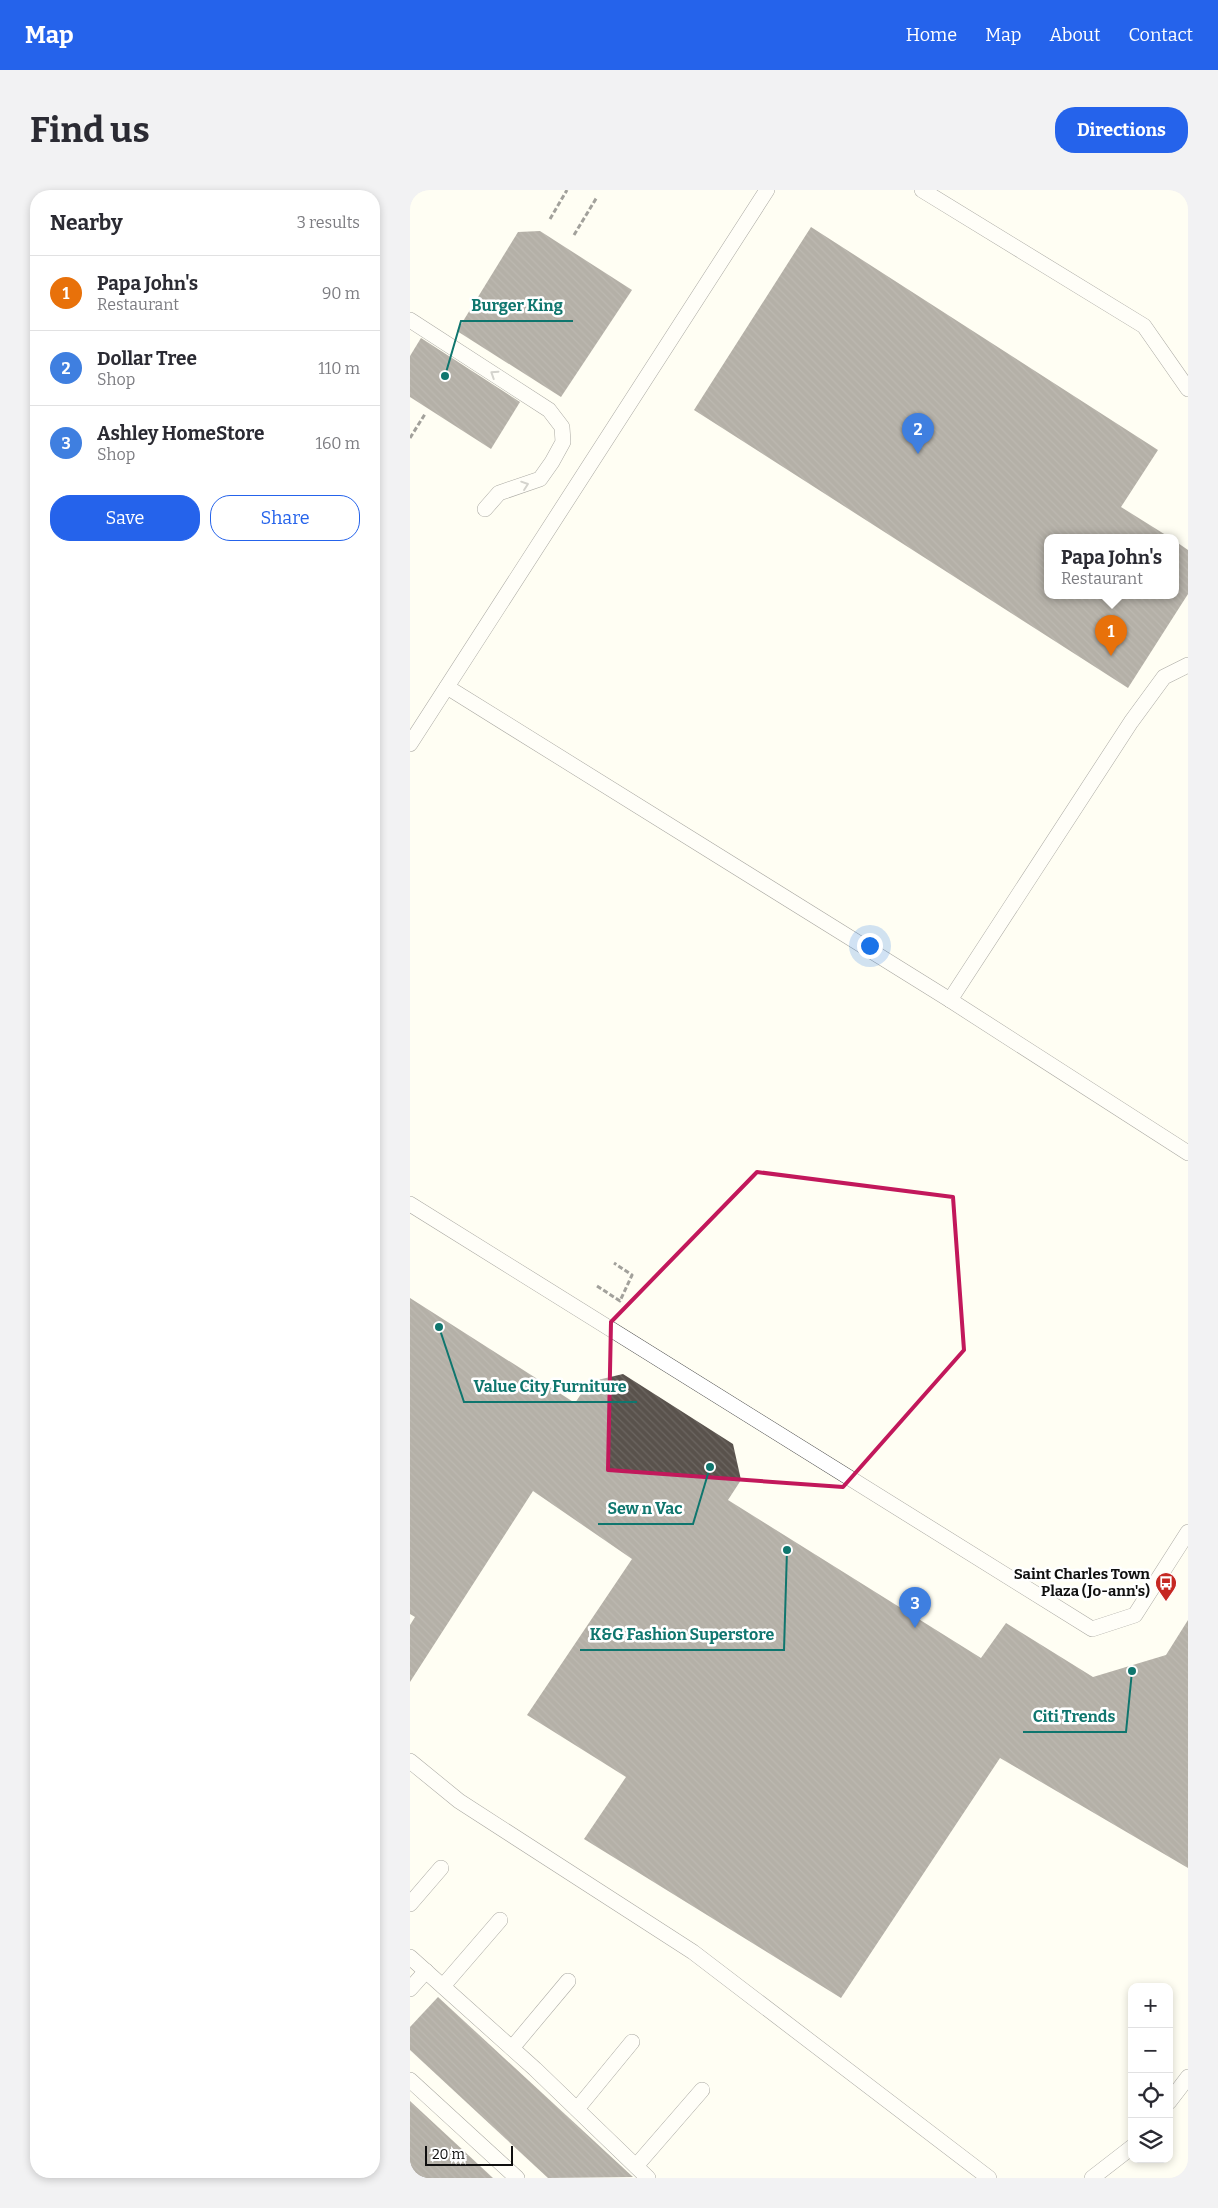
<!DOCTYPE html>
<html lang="en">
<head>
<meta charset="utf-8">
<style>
  :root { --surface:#fff; --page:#f2f2f3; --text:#2b2b33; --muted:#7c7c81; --line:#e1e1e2; --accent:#2563eb }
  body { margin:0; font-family:Bitter,serif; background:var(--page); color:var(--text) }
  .controls { position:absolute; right:15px; bottom:15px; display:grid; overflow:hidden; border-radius:10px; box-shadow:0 2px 8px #0003 }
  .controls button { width:45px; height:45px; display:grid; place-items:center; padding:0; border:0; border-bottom:1px solid var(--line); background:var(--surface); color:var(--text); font:25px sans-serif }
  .scale { position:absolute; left:15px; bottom:12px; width:88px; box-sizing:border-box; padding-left:5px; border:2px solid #101010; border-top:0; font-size:14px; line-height:18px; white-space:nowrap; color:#101010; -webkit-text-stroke:4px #fff; paint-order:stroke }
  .you { position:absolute; left:459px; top:755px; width:18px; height:18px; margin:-12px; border:4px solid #fff; border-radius:50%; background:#1a73e8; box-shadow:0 0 0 8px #1a73e833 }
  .badge { display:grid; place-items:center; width:32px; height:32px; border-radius:50%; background:var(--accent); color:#fff; font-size:16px; font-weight:700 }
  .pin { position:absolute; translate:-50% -41px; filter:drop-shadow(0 1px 2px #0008) }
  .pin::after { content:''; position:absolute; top:26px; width:18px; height:15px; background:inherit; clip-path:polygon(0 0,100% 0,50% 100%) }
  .popup { position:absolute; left:634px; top:344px; width:135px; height:65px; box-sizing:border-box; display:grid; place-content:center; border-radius:10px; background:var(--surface); filter:drop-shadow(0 1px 4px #0005); font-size:16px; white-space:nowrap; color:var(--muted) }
  .popup b { font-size:19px; color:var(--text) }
  .popup::after { content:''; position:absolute; left:50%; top:100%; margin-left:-10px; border:10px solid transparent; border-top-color:var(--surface) }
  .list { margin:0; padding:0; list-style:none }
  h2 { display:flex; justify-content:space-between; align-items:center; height:65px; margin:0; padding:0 20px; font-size:21px }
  h2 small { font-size:16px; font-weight:400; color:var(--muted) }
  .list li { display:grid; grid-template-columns:32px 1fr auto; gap:15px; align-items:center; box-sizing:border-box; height:75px; padding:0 20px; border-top:1px solid var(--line) }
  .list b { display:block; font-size:19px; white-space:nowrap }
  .list p { margin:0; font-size:16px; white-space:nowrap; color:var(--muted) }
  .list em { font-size:16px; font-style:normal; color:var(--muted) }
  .actions { display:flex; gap:10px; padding:15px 20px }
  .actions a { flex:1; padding:11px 0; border:1px solid var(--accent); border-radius:20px; text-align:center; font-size:18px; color:var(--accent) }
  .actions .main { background:var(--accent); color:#fff }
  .icon { flex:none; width:28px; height:28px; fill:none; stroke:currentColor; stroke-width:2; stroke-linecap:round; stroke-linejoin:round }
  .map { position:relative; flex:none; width:778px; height:1988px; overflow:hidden; border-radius:20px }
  header { display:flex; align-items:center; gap:30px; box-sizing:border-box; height:70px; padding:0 25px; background:var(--accent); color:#fff }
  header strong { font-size:24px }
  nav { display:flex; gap:28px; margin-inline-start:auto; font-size:18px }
  .intro { display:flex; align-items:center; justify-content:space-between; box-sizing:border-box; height:120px; padding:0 30px }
  h1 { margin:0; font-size:35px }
  .button { padding:12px 22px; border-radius:20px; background:var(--accent); color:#fff; font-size:18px; font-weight:700 }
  main { display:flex; gap:30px; padding:0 30px }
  aside { flex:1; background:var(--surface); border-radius:20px; box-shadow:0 2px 8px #0003 }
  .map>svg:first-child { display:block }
</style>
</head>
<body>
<header>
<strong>Map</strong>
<nav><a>Home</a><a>Map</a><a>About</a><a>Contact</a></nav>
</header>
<div class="intro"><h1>Find us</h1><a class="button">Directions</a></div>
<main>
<aside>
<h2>Nearby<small>3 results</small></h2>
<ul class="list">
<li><span class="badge" style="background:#e8710a">1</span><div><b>Papa John's</b><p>Restaurant</p></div><em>90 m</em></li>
<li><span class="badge" style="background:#3f7fe0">2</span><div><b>Dollar Tree</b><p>Shop</p></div><em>110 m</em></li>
<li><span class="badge" style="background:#3f7fe0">3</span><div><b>Ashley HomeStore</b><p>Shop</p></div><em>160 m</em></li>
</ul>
<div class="actions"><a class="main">Save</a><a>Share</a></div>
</aside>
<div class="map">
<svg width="778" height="1988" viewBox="0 0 778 1988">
  <defs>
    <pattern id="building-back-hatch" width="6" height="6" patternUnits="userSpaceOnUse" patternTransform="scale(1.25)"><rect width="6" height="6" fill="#59524c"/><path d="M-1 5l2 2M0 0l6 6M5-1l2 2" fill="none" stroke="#6c6661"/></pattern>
  </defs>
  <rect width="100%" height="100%" fill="#fffef3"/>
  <g fill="url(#building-back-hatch)">
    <path d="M401,37l347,223 -37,57 48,30h-122v58h128v-54l13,9v44l-60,94 -434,-278z"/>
    <path d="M130,41l92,59 -71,107 -104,-66 61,-99z"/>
    <path d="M11,148l99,64 -29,47 -81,-52v-41z"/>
    <path d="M0,1108l165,105 14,-21 34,-8 110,70 8,36 -13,20 253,158 25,-35 87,54 73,-22 22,-35v248l-188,-110 -159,240 -257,-159 42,-62 -99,-62 105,-156 -99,-68 -123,191v-57l5,-8 -5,-3z"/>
    <path d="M28,1807l195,180 -85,1 -138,-128v-23z"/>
    <path d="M0,1911l83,77h-83z"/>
  </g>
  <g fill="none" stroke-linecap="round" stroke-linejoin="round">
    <g stroke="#434343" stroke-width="16">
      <g id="lane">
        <path d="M512,0l222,136 44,63"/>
        <path d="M0,130l139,90 13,17 1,15 -11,20 -12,17 -41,14 -14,16"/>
        <path d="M37,497l503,313 238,153"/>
        <path d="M0,554l357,-554"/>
        <path d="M540,810l181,-278 33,-45 24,-12"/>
        <path d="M0,1014l682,425 43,-14 53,-83"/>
        <path d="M0,1571l49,40 234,151 296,226"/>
        <path d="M0,1714l31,-36"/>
        <path d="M0,1767l125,112 113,109"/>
        <path d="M33,1796l57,-66"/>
        <path d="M0,1799l16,-18"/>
        <path d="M102,1858l56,-67"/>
        <path d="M0,1890l107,98"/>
        <path d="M759,1912l19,-25"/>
        <path d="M167,1919l55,-67"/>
        <path d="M226,1976l66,-76"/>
        <path d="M682,1988l40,-31"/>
      </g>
    </g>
    <g stroke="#323232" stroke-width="3" stroke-dasharray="5 2.5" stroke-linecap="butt">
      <path d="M140,29l17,-29"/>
      <path d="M164,45l23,-38"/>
      <path d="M0,248l15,-24"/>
      <path d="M187,1096l23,15 12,-26 -18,-12"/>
    </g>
    <use href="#lane" stroke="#fff" stroke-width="15"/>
  </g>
  <defs><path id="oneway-chevron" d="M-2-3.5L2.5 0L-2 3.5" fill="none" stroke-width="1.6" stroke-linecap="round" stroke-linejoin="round" transform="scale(1.25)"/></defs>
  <g stroke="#9f9f9f">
    <use href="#oneway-chevron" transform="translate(84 184) rotate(-147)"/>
    <use href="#oneway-chevron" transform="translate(115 295) rotate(-19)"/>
  </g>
  <path d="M0 0H778V1988H0ZM347,982l196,25 11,153 -121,137 -235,-17 3,-148z" fill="#fffef3" fill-opacity=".55" fill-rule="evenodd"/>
  <path fill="none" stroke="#c2185b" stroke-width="4" stroke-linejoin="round" d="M347,982l196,25 11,153 -121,137 -235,-17 3,-148z"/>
  <defs>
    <g id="bus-pin" transform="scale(1.125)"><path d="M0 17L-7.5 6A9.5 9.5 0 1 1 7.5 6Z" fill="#c62822" stroke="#fff"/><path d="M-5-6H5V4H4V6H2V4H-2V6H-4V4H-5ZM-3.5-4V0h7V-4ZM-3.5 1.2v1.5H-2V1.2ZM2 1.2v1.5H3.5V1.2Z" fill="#fff"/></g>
  </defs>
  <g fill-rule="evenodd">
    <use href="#bus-pin" x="756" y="1393"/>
  </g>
  <g text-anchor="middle" stroke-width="5" stroke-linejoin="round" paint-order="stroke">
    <g font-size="15" font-weight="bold" fill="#101010" stroke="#fff" text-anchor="end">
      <text x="740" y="1389">Saint Charles Town<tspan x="740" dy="17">Plaza (Jo-ann's)</tspan></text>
    </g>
  </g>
  <path fill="none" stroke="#0f766e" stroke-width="2" d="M35 186L51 131H163M29 1137L54 1212H227M300 1277L283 1334H188M377 1360L374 1460H170M722 1481L716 1542H613"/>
  <g fill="#0f766e" stroke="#fff" stroke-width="2">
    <circle cx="35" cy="186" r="5"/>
    <circle cx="29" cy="1137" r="5"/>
    <circle cx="300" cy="1277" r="5"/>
    <circle cx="377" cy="1360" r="5"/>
    <circle cx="722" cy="1481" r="5"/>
  </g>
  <g font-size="16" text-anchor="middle" font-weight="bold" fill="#0f766e" stroke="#fff" stroke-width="5" stroke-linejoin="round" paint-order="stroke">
    <text x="107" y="121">Burger King</text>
    <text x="140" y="1202">Value City Furniture</text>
    <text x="235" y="1324">Sew n Vac</text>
    <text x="272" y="1450">K&amp;G Fashion Superstore</text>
    <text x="664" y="1532">Citi Trends</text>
  </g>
</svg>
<div class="controls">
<button>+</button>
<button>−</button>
<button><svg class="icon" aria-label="locate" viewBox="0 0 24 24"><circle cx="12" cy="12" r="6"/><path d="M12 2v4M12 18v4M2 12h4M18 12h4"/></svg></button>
<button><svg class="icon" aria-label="layers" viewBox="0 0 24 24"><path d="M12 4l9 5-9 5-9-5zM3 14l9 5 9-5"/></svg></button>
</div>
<div class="scale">20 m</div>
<div class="you"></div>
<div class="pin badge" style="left:701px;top:466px;background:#e8710a">1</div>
<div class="popup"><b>Papa John's</b>Restaurant</div>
<div class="pin badge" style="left:508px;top:264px;background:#3f7fe0">2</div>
<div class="pin badge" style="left:505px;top:1438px;background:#3f7fe0">3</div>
</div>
</main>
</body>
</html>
